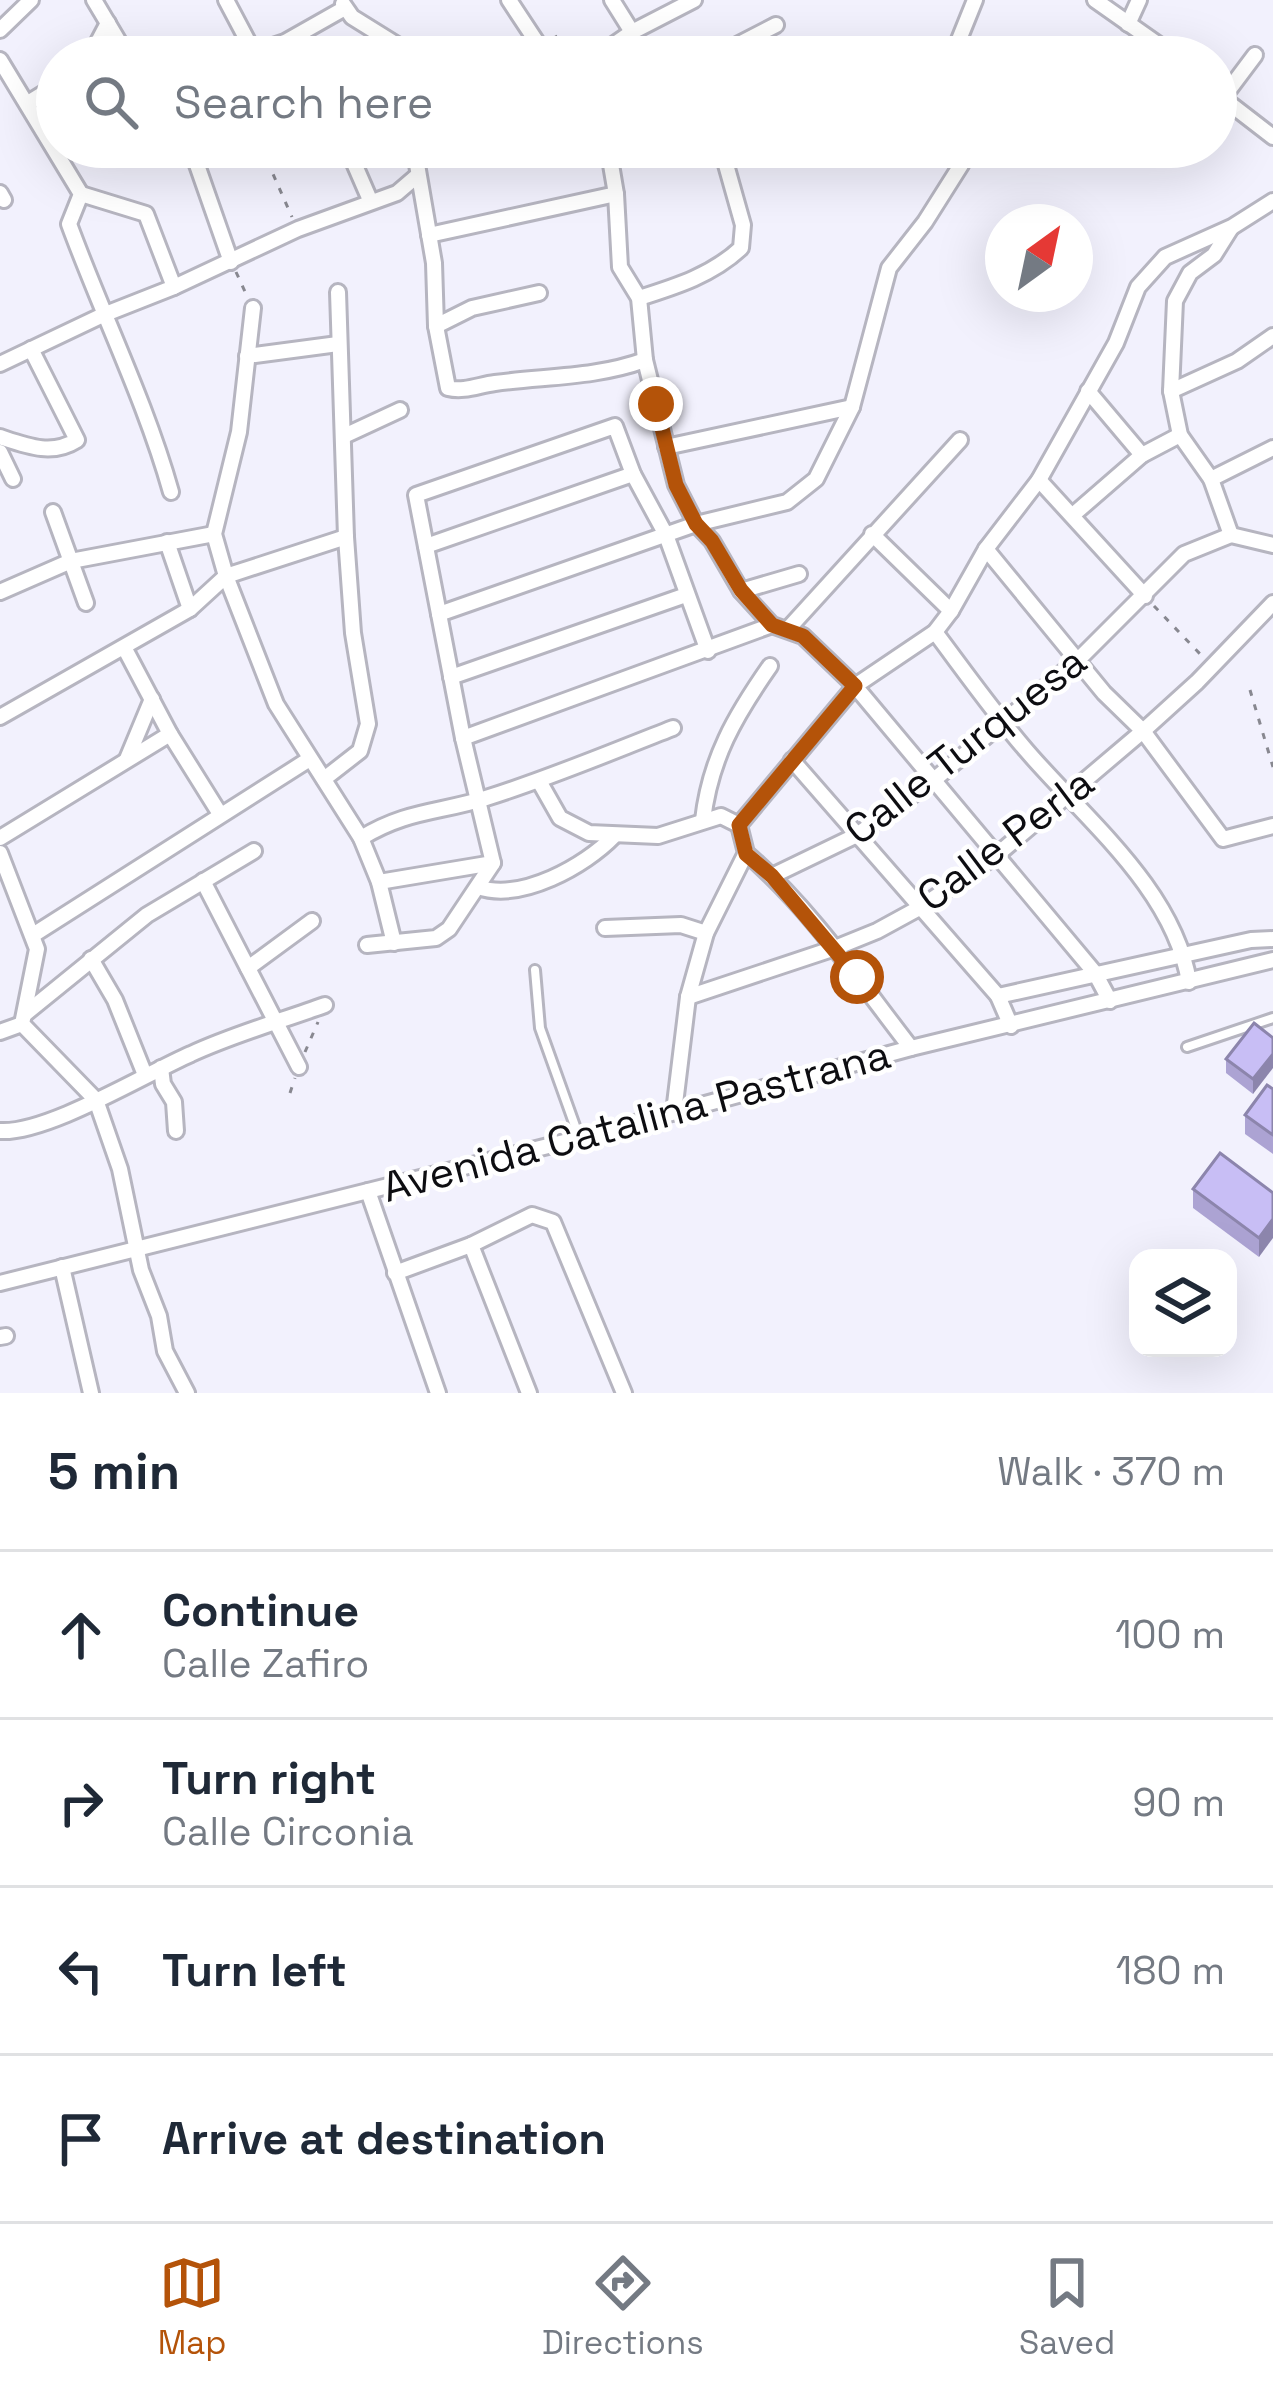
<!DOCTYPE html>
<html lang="en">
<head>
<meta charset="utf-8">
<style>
  :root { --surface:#fff; --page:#f2f2f3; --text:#1f2937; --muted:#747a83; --line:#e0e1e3; --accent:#b45309 }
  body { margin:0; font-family:"Space Grotesk",sans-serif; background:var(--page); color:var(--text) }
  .controls { position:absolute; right:36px; bottom:36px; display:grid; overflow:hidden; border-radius:24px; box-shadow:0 12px 48px #0002 }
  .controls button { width:108px; height:108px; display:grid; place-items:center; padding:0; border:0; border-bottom:3px solid var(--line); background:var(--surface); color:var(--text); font:60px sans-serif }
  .compass { position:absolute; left:985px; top:204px; width:108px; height:108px; border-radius:50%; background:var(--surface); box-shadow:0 12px 48px #0002; rotate:33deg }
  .stop { position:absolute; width:36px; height:36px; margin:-27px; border:9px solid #b45309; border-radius:50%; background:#fff }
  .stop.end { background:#b45309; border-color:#fff; box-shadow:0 3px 12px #0008 }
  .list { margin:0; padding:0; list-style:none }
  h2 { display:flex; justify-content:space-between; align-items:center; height:156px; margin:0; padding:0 48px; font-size:51px }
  h2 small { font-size:39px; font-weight:400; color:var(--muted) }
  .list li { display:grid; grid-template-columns:78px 1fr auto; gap:36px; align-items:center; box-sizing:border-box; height:168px; padding:0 48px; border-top:3px solid var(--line) }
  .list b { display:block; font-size:45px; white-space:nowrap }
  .list p { margin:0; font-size:39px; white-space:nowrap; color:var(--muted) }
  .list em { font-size:39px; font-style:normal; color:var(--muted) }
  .icon { flex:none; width:66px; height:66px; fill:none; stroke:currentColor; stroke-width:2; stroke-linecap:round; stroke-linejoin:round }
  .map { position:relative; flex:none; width:1273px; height:1393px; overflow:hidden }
  .search { position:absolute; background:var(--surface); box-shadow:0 12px 48px #0002; left:36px; right:36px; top:36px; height:132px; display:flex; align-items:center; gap:30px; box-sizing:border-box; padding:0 42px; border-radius:66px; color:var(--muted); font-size:45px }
  .sheet { height:828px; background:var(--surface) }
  nav { display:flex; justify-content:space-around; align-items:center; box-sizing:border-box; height:168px; border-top:3px solid var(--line); background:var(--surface); font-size:33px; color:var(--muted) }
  nav a { display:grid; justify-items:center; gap:6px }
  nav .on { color:var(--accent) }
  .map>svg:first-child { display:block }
</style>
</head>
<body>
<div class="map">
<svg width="1273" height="1393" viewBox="0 0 1273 1393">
  <rect width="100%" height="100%" fill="#f2f1fd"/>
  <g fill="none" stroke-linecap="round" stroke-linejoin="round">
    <g stroke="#b6b5c0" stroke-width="14">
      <g id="service">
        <path d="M535,970l5,58 39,109"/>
        <path d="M1187,1047l86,-29"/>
      </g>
    </g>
    <g stroke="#b6b5c0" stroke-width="20">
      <g id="minor">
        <path d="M94,0l34,57"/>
        <path d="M226,0l27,51"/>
        <path d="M509,0l31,47 12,10"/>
        <path d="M612,0l20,32"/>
        <path d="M1095,0l81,57"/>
        <path d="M343,4l9,13 45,28 2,12"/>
        <path d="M1128,24l11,-24"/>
        <path d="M0,30l31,-30"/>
        <path d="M90,57l18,-34"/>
        <path d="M240,57l45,-15 60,-34"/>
        <path d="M596,57l36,-25 62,-32"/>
        <path d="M714,57l62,-32"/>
        <path d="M952,57l23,-57"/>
        <path d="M0,60l81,134 -12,30c33,90 76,176 102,268"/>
        <path d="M1216,93l57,44"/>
        <path d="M1222,99l33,-44"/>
        <path d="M28,103l29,-18"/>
        <path d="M347,147l23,53"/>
        <path d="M414,147l20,116 2,63 12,62c16,4 31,-3 47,-5 51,-7 100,-5 150,-23"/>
        <path d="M608,147l8,47 4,73 19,31 6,62 31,125 20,39 16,17 29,50 31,34 31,11 52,50 240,287 15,28"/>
        <path d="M196,162l35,100"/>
        <path d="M0,193l4,7"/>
        <path d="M1231,228l-17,27 -24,18 -15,28 -4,90 9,44 31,44 20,56"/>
        <path d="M429,235l187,-41"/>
        <path d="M174,287l124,-58 99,-36 21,-18"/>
        <path d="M639,298c38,-12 73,-23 102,-50l2,-23 -22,-78"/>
        <path d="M253,308l-14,124 -25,102 12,42 50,128 85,134 18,44 15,61"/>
        <path d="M436,326l36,-18 67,-15"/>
        <path d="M247,356l91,-12"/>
        <path d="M0,364l103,-49 71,-28 -28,-73 -65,-20"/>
        <path d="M1088,391l54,64"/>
        <path d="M1171,391l66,-30 36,-25"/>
        <path d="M344,436l56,-26"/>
        <path d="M0,437c27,9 52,19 77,3l-46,-91"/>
        <path d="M666,447l186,-40"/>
        <path d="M0,452l13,27"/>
        <path d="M1211,479l62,-31"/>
        <path d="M1039,480l106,116"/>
        <path d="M53,512l33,91"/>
        <path d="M1074,514l68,-59 38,-20"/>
        <path d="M872,534l79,77"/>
        <path d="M167,542l23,67"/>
        <path d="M426,546l207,-72"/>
        <path d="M986,549l118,144 39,38 80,108 50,-13"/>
        <path d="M741,591l58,-17"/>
        <path d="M0,592l71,-31 143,-27"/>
        <path d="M439,614l257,-90 91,-22 29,-23 36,-72 37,-139 36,-46 36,-57 3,-18"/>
        <path d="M788,629l172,-189"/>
        <path d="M935,632c30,40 59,81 91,118 59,69 148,139 163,232"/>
        <path d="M125,649l45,85 50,80"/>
        <path d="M451,677l235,-82"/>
        <path d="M0,717l190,-108 36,-33 120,-39"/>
        <path d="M463,738l309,-113"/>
        <path d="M127,759l25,-60"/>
        <path d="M792,760l206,236"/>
        <path d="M324,779l36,-28 8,-27 -15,-91 -7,-96 -8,-245"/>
        <path d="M539,781l21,37 29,15 69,3 63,-20 18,9"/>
        <path d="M703,820c7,-61 32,-104 67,-154"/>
        <path d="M0,838l170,-104"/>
        <path d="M361,838c46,-28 77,-25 125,-40 64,-20 125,-46 187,-70"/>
        <path d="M0,853l37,96 -15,75 74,76 24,69 21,101 18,46 6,35 22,42"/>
        <path d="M746,853c65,56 113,128 165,195"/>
        <path d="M772,876l85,-41 78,-56 144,-120 105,-105 47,-19 42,10"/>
        <path d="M203,881l96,186"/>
        <path d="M379,882l114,-19"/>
        <path d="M478,887c43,15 107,-21 136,-51"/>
        <path d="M605,928l76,-3 25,8"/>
        <path d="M33,935l275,-175"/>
        <path d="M367,945l69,-7 13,-9 44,-66 -30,-125 -47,-243 199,-69 18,48 33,61 42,116"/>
        <path d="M91,959l24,41 30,75"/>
        <path d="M248,968l64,-47"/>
        <path d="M688,997l147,-49 42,-17 44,-24 77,-53 145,-123 54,-49 76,-79"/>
        <path d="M25,1014l122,-99 107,-64"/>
        <path d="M1011,1026l-13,-30 253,-56 22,-1"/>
        <path d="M0,1032l22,-8"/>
        <path d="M161,1068l2,16 11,18 2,29"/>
        <path d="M674,1112l14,-115 18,-64 40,-80 -7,-28 116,-139 80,-54 16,-21 35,-62 53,-69 77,-137 22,-56 27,-30 67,-30 41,-26"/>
        <path d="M0,1131c47,3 145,-57 191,-77 43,-20 90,-33 134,-49"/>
        <path d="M368,1191l70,202"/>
        <path d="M471,1245l58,148"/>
        <path d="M62,1267l29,126"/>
        <path d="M395,1273l76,-28 61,-30 21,7 71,171"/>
        <path d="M0,1283l580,-145 331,-90 362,-88"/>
        <path d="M0,1337l6,-1"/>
      </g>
    </g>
    <g stroke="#888890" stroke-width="3" stroke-dasharray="6 9" stroke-linecap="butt">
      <path d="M552,39l11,-6"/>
      <path d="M261,147l31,70"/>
      <path d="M236,272l11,24"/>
      <path d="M1154,606l48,50"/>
      <path d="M1250,690l23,77"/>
      <path d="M305,1052l13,-30"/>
      <path d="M290,1093l5,-15"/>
    </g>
    <use href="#service" stroke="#fff" stroke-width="8"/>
    <use href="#minor" stroke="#fff" stroke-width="14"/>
  </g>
  <g fill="#aca3d3">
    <path d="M1273,1038l-20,56 -27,-21v-14z"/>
    <path d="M1273,1089v65l-28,-20v-19z"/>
    <path d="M1193,1189l80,4 -14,64 -66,-49z"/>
  </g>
  <g fill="#8c85ac">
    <path d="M1273,1054v14l-20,26v-15z"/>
    <path d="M1273,1219v19l-14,19v-19z"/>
  </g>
  <g fill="#c8bef5" stroke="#8c85ac" stroke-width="3">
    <path d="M1254,1023l19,15v16l-20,25 -27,-20z"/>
    <path d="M1267,1085l6,4v46l-28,-20z"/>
    <path d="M1220,1153l53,40v26l-14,19 -66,-49z"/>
  </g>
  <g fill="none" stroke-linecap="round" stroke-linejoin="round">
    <path stroke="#b45309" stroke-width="15" d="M656,404l20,81 20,39 16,17 29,49 31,35 31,11 52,50 -116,139 7,29 26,22 85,101"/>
  </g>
  <g text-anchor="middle" stroke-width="9" stroke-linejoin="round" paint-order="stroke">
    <g font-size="42" fill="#0d0d11" stroke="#fff">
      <text transform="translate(965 745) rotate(-38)" y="15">Calle Turquesa</text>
      <text transform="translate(1005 839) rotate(-37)" y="15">Calle Perla</text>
      <text transform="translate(636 1120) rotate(-15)" y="15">Avenida Catalina Pastrana</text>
    </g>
  </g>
</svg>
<div class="controls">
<button><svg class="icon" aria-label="layers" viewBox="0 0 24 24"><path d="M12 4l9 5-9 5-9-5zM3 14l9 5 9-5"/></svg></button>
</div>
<svg class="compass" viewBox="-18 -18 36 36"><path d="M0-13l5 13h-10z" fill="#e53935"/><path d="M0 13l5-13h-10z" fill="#747a83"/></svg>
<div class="stop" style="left:857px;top:977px"></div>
<div class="stop end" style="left:656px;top:404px"></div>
<div class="search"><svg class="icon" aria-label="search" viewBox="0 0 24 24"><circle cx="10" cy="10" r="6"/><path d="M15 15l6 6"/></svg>Search here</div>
</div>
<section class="sheet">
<h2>5 min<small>Walk · 370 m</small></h2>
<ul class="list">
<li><svg class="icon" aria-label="ahead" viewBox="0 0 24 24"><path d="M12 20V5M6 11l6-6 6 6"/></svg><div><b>Continue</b><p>Calle Zafiro</p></div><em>100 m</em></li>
<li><svg class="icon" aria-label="right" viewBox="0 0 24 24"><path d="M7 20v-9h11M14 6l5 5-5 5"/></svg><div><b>Turn right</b><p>Calle Circonia</p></div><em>90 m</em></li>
<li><svg class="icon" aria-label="left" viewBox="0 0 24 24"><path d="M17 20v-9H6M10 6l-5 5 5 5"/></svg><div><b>Turn left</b></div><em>180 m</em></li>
<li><svg class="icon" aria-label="arrive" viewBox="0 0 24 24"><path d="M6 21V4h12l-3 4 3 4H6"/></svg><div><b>Arrive at destination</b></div></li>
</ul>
</section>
<nav>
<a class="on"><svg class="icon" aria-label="map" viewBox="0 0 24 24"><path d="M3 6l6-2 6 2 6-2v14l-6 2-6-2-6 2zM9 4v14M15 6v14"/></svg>Map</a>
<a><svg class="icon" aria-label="directions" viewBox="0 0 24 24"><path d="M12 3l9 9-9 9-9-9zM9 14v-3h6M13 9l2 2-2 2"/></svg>Directions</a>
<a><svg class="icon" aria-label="saved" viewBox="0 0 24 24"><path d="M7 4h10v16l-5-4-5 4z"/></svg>Saved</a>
</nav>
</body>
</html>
